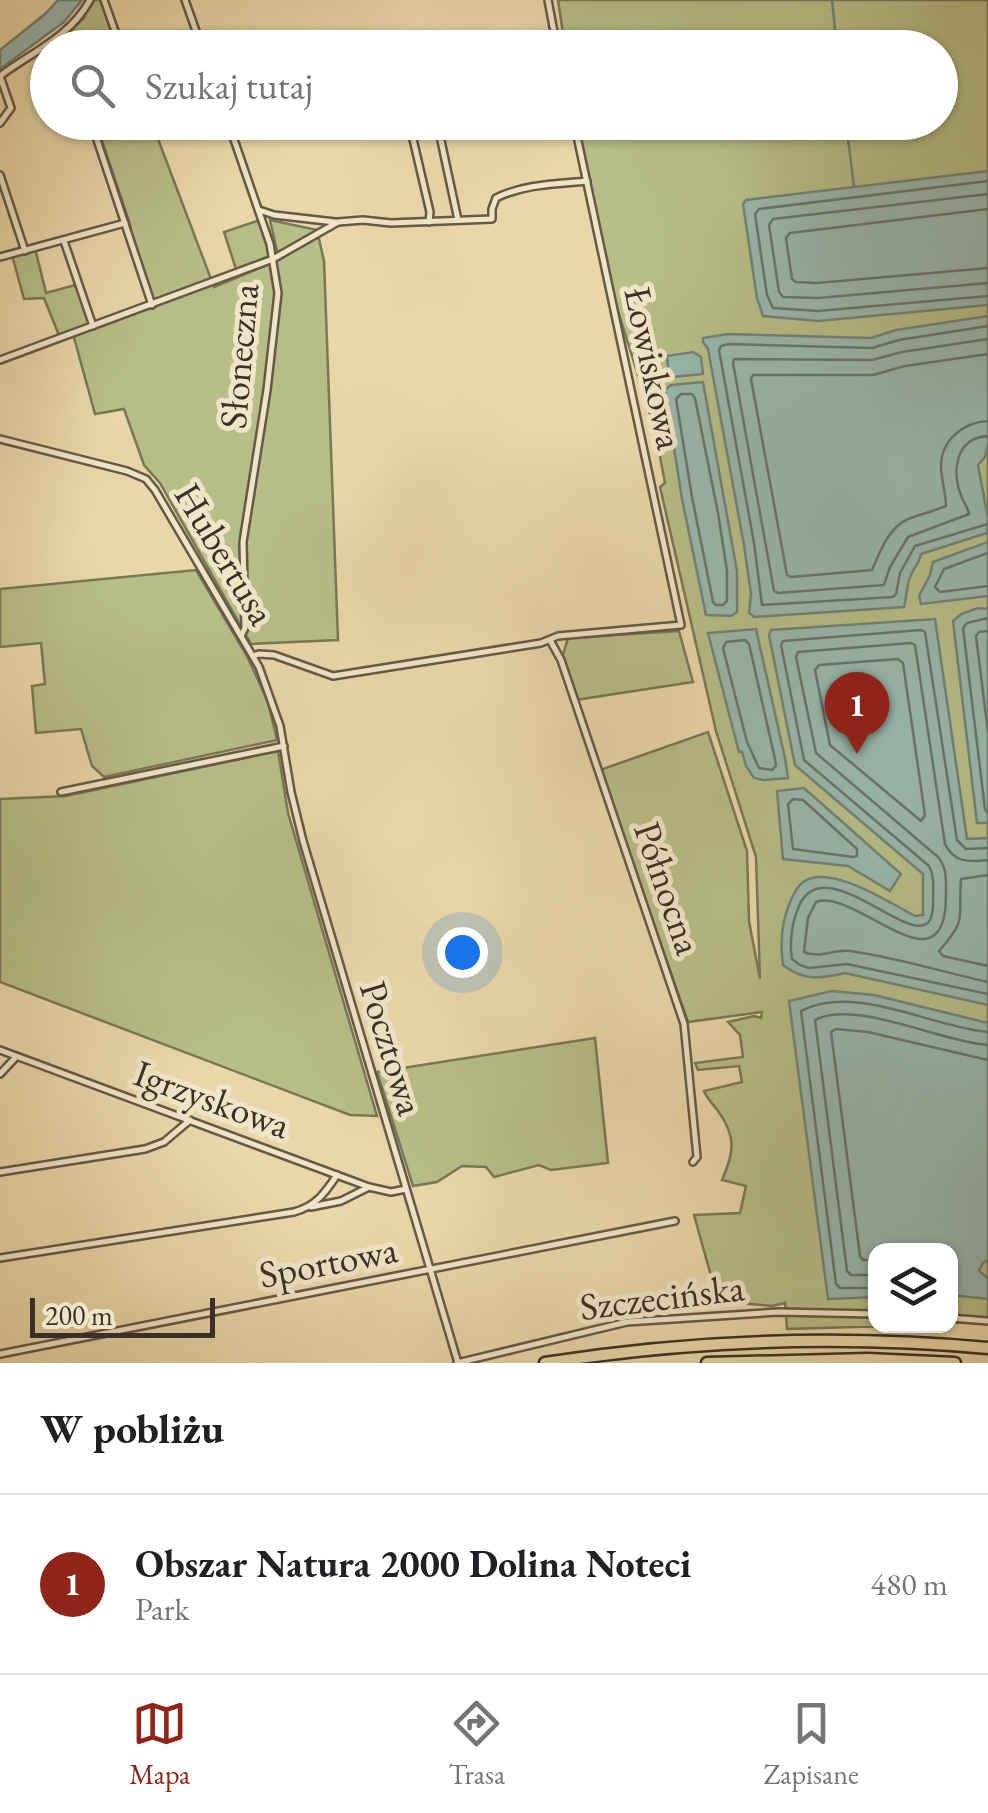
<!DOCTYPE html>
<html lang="pl">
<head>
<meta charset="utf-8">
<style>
  :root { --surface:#fff; --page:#f2f2f2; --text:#202124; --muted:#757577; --line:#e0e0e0; --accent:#8f2418 }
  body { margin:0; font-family:"EB Garamond",serif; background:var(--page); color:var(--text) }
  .controls { position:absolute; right:30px; bottom:30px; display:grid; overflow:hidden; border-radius:20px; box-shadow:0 2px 8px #0004 }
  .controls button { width:90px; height:90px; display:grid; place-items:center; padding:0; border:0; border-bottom:2px solid var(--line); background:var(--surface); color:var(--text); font:50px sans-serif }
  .scale { position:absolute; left:30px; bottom:25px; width:185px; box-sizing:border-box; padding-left:10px; border:5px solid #393127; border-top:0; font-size:28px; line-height:35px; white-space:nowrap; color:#393127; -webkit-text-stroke:8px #f1e5c7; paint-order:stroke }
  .you { position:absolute; left:462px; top:952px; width:35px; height:35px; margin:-25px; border:8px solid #fff; border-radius:50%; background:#1a73e8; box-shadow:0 0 0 15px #1a73e833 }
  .badge { display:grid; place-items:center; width:65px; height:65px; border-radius:50%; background:var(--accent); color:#fff; font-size:32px; font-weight:700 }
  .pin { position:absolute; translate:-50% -82px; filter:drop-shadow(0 2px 5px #0008) }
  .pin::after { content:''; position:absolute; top:52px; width:35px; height:30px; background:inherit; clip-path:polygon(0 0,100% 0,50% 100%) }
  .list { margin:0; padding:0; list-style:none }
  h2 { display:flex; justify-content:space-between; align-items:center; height:130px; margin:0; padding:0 40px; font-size:42px }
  h2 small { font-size:32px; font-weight:400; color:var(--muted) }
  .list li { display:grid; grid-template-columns:65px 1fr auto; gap:30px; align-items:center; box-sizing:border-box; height:180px; padding:0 40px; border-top:2px solid var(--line) }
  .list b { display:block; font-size:38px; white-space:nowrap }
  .list p { margin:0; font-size:32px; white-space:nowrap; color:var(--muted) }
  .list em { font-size:32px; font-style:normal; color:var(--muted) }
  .icon { flex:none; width:55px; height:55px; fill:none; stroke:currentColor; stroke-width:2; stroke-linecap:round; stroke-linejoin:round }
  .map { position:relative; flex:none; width:988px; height:1363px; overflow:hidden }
  .search { position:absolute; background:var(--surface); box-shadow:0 2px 8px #0004; left:30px; right:30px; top:30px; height:110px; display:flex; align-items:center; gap:25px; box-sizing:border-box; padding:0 35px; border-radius:55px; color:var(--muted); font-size:38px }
  .sheet { height:310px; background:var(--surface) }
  nav { display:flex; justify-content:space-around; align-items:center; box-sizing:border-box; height:140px; border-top:2px solid var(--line); background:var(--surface); font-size:28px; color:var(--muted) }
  nav a { display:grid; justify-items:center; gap:5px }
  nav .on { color:var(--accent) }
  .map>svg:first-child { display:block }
</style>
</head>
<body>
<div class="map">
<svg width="988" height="1363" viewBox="0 0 988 1363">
  <rect width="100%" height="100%" fill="#ead7a9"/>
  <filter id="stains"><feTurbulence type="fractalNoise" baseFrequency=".002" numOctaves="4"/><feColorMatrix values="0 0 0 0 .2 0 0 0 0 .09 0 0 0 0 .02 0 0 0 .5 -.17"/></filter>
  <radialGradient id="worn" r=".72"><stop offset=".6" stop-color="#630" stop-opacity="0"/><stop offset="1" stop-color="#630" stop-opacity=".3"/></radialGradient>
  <g fill="#b7be87" stroke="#787857" stroke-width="2.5">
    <path d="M91,0h13l19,47h-52l-5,-12 18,-17z"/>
    <path d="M558,0h430v1322l-37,1 -1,-73h-74v76h13l-102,3 -2,-26 -13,3 -54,-5 -24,-86 46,-2 6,-27 -24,-6c12,-27 15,-43 -4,-69 -5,-7 -10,-11 -14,-20l38,-9 -3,-16 -41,4 -3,-7 48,-6 -3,-22 -12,-13 26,-6 7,2 1,-6 -74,10 -88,-252 108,-38 39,119 2,70 11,58 -4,-122 -40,-126 -56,-244 5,-4 -10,-53 -37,-119 -39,-160 -4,-28 365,-1v-74l-375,-1z"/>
    <path d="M96,123h56l62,164 65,-27 -9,-40 47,10 7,31 14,379 -87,4 -91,-161 -16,-18 -20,-56 -29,5 -22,-80 -13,4 -16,-40 -20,1 -12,-44 23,-7 11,45 33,-9 14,42 61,-20 -16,-45 -9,-40z"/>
    <path d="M260,220l10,36 -34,13 -12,-37z"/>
    <path d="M196,570l51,86 21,46 9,38 -173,37 -12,-11 -11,-37 -45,4 -4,-47 13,-2 -4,-41 -41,4v-58z"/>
    <path d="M679,631l14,51 -118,18 -13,-42 6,-20z"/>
    <path d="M278,751l10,62 89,303 -27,-1 -350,-133v-183l66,-3z"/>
    <path d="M595,1038l13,125 -57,7 -12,-5 -45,12 -8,-10 -24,-1 -25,16 -24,4 -36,-114z"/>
  </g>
  <g fill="#98b8ae" stroke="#728278" stroke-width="2.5">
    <path d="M58,0h24l-18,22 -64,47v-19l45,-36z"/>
    <path d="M988,171v134l-170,16 -55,-5 -6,-18 -14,-94 3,-4z"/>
    <path d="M988,316v127l-3,14 -7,8 10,53 -1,15 -66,21c-2,10 -7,13 -10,21 -5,10 -4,22 -7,32l-150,10 -5,-4 2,-19 -7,-49 -36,-196 -5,-7v-4l25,-4 143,4 25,-8z"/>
    <path d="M693,352l8,5 2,17 -30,3 -5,-8 -1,-13z"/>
    <path d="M703,382l34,189v41l-6,4 -25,-1 -24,-116 -17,-109 6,-5z"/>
    <path d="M988,542v54l-67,8 -2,-8 11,-21 3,-13z"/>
    <path d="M978,608l10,1v214h-11l-24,-202 8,-7z"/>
    <path d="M935,619l32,220 21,-1v167l-143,-32c-25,6 -41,8 -62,-8 -3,-21 -1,-44 7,-63 3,-7 8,-16 13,-20 27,-19 87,21 112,34l8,-1v-41l-128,-109 -26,-130 2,-5z"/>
    <path d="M756,629l29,129 3,20 -24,2 -10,-2 -8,-12 -4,-14h-3l-31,-119z"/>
    <path d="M804,788l97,86 -11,17 -42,-25 -65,-7 -6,-68z"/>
    <path d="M832,991l42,4 114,28v237l-5,3 -4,8 9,7v21l-37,-4 -1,-45h-74l-1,47 -47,2 -39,-298z"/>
  </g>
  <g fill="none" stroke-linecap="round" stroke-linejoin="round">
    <g stroke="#68746a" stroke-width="2.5">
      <path d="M988,181l-229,28 -4,5 12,81 6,13 45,3 170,-15"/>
      <path d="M988,194l-215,25 -4,6 10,67 4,5 35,1 170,-15"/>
      <path d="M988,209l-198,24 -4,5 6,41 4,3 21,1 171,-15"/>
      <path d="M988,326l-89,14 -27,8 -143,-4 -8,2 -2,4 35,193 8,62 131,-8 3,-3 4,-21 15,-27 73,-22"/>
      <path d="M988,339l-86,13 -30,8 -138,-1 -1,4 41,228 4,2 106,-8 6,-18 18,-30 61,-23c-1,-5 -4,-10 -6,-14 -12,-26 -9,-62 25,-64"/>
      <path d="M988,354l-83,12 -32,9h-120l-2,4 36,196 4,2 81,-7c8,-18 16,-42 36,-51 13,-5 26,-8 38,-13 0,-13 -5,-27 -5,-40 0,-26 23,-44 47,-45"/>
      <path d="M681,394h11l3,4 23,115 9,58v30l-4,4h-7l-3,-3 -21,-105 -16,-98z"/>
      <path d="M988,553l-44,16 -9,18 5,5 48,-6"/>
      <path d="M988,618l-21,5 -4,5 22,181 3,4"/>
      <path d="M988,631l-9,1 -3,4 12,96"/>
      <path d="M745,640l4,4 26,115 1,7 -4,4 -13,-2 -12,-26 -24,-94 3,-6z"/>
      <path d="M898,659l5,4 22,152 -4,6 -91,-76 -15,-75 4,-5z"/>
      <path d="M793,799l10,1 54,49v7l-4,1 -60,-8 -5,-45z"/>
      <path d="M988,848l-22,1 -9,-9 -32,-208 -4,-2 -138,11 -2,4 23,115 125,106c6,11 4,24 4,37 1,74 -105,-62 -134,3 -7,16 -10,37 -7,53l8,6 9,3 38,-4 141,30"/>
      <path d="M988,860c-19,2 -34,3 -43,-16l-30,-199 -4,-2 -113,9 -2,5 20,96 122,104c9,11 8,22 8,37 1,104 -90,-7 -130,8l-8,16 -4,34c16,7 29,-3 46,-1 44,6 93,21 138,31"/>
      <path d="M988,875l-27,4c-3,39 7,40 -22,72l4,5 45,10"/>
      <path d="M876,1260h-13l-3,-4 -29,-224 5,-3 32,3 120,28"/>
      <path d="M876,1275h-25l-4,-4 -32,-251c41,-21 126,22 173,25"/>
      <path d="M876,1288h-36l-4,-4 -35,-273c54,-28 130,16 187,21"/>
    </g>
    <g stroke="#728278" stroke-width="2.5">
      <path d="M832,0l5,48"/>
      <path d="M846,122l8,65"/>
    </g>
    <g stroke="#655a48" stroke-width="10">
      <g id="minor">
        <path d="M104,0l17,48"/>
        <path d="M185,0l17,48"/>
        <path d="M548,0l9,48"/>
        <path d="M0,76c32,-24 70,-39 90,-76"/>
        <path d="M91,122l61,183"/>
        <path d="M228,122l42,122 8,49 -11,97 -24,152 2,86 -4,8"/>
        <path d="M409,122l21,90 -1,10"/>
        <path d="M437,122l21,98"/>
        <path d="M0,123l11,-15 -11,-32"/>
        <path d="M0,175l25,76"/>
        <path d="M259,210l15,5 61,7"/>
        <path d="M64,241l29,85"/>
        <path d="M0,257l125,-34"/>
        <path d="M0,360l273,-101 65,-37 25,-2 28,3 101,-4v-10l4,-11c28,-14 61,-14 91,-17"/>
        <path d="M0,439l127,32 19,8 9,11 104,177 21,59 11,66 12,49 155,522"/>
        <path d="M550,640l11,20 123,364 13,133 -4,5"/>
        <path d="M253,656l6,-2 15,1 59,21 208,-33 17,-7 123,-11 -107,-503"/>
        <path d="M61,792l223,-46"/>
        <path d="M0,1050l369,137 22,5 15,-3"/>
        <path d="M0,1074l16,-17"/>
        <path d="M0,1172l145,-23 19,-7 26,-22"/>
        <path d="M311,1207l30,-6 28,-14"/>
        <path d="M0,1258l294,-46c22,-6 31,-19 43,-37"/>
        <path d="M950,1318l38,3"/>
        <path d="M0,1354l675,-133"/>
        <path d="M457,1363l170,-41 151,-10 98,2"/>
      </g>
    </g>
    <g stroke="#393127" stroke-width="15">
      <g id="motorway">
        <path d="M545,1363c146,-23 296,-28 443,-15"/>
        <path d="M707,1363l161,-4 87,4"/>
      </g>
    </g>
    <use href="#minor" stroke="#f1e5c7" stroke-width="5"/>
    <use href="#motorway" stroke="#ead7a9" stroke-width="10"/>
  </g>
  <g text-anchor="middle" stroke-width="10" stroke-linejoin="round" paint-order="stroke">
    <g font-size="38" fill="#393127" stroke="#f1e5c7">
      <text transform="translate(239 356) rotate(-85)" y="13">Słoneczna</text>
      <text transform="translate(654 368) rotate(78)" y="13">Łowiskowa</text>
      <text transform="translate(225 554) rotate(59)" y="13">Hubertusa</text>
      <text transform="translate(668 888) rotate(71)" y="13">Północna</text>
      <text transform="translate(392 1048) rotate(73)" y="13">Pocztowa</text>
      <text transform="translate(212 1099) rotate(20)" y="13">Igrzyskowa</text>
      <text transform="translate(328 1262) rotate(-11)" y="13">Sportowa</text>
      <text transform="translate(662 1297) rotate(-7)" y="13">Szczecińska</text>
    </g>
  </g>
  <rect width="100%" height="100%" filter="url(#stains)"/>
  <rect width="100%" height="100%" fill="url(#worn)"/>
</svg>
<div class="controls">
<button><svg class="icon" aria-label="layers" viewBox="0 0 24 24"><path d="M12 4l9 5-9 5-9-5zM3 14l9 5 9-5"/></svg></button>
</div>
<div class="scale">200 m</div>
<div class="you"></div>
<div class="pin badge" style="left:857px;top:754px">1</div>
<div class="search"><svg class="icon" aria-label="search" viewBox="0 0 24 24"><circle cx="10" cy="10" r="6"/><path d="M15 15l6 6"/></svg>Szukaj tutaj</div>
</div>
<section class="sheet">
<h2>W pobliżu<small></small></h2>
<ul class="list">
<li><span class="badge">1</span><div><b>Obszar Natura 2000 Dolina Noteci</b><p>Park</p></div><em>480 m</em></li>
</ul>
</section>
<nav>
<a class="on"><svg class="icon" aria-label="map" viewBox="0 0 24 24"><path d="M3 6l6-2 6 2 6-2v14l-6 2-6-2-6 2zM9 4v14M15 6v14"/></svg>Mapa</a>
<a><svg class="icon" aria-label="directions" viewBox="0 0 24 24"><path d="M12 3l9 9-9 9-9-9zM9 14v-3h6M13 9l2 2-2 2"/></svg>Trasa</a>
<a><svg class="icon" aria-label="saved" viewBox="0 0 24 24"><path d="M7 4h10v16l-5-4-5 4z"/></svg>Zapisane</a>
</nav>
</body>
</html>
